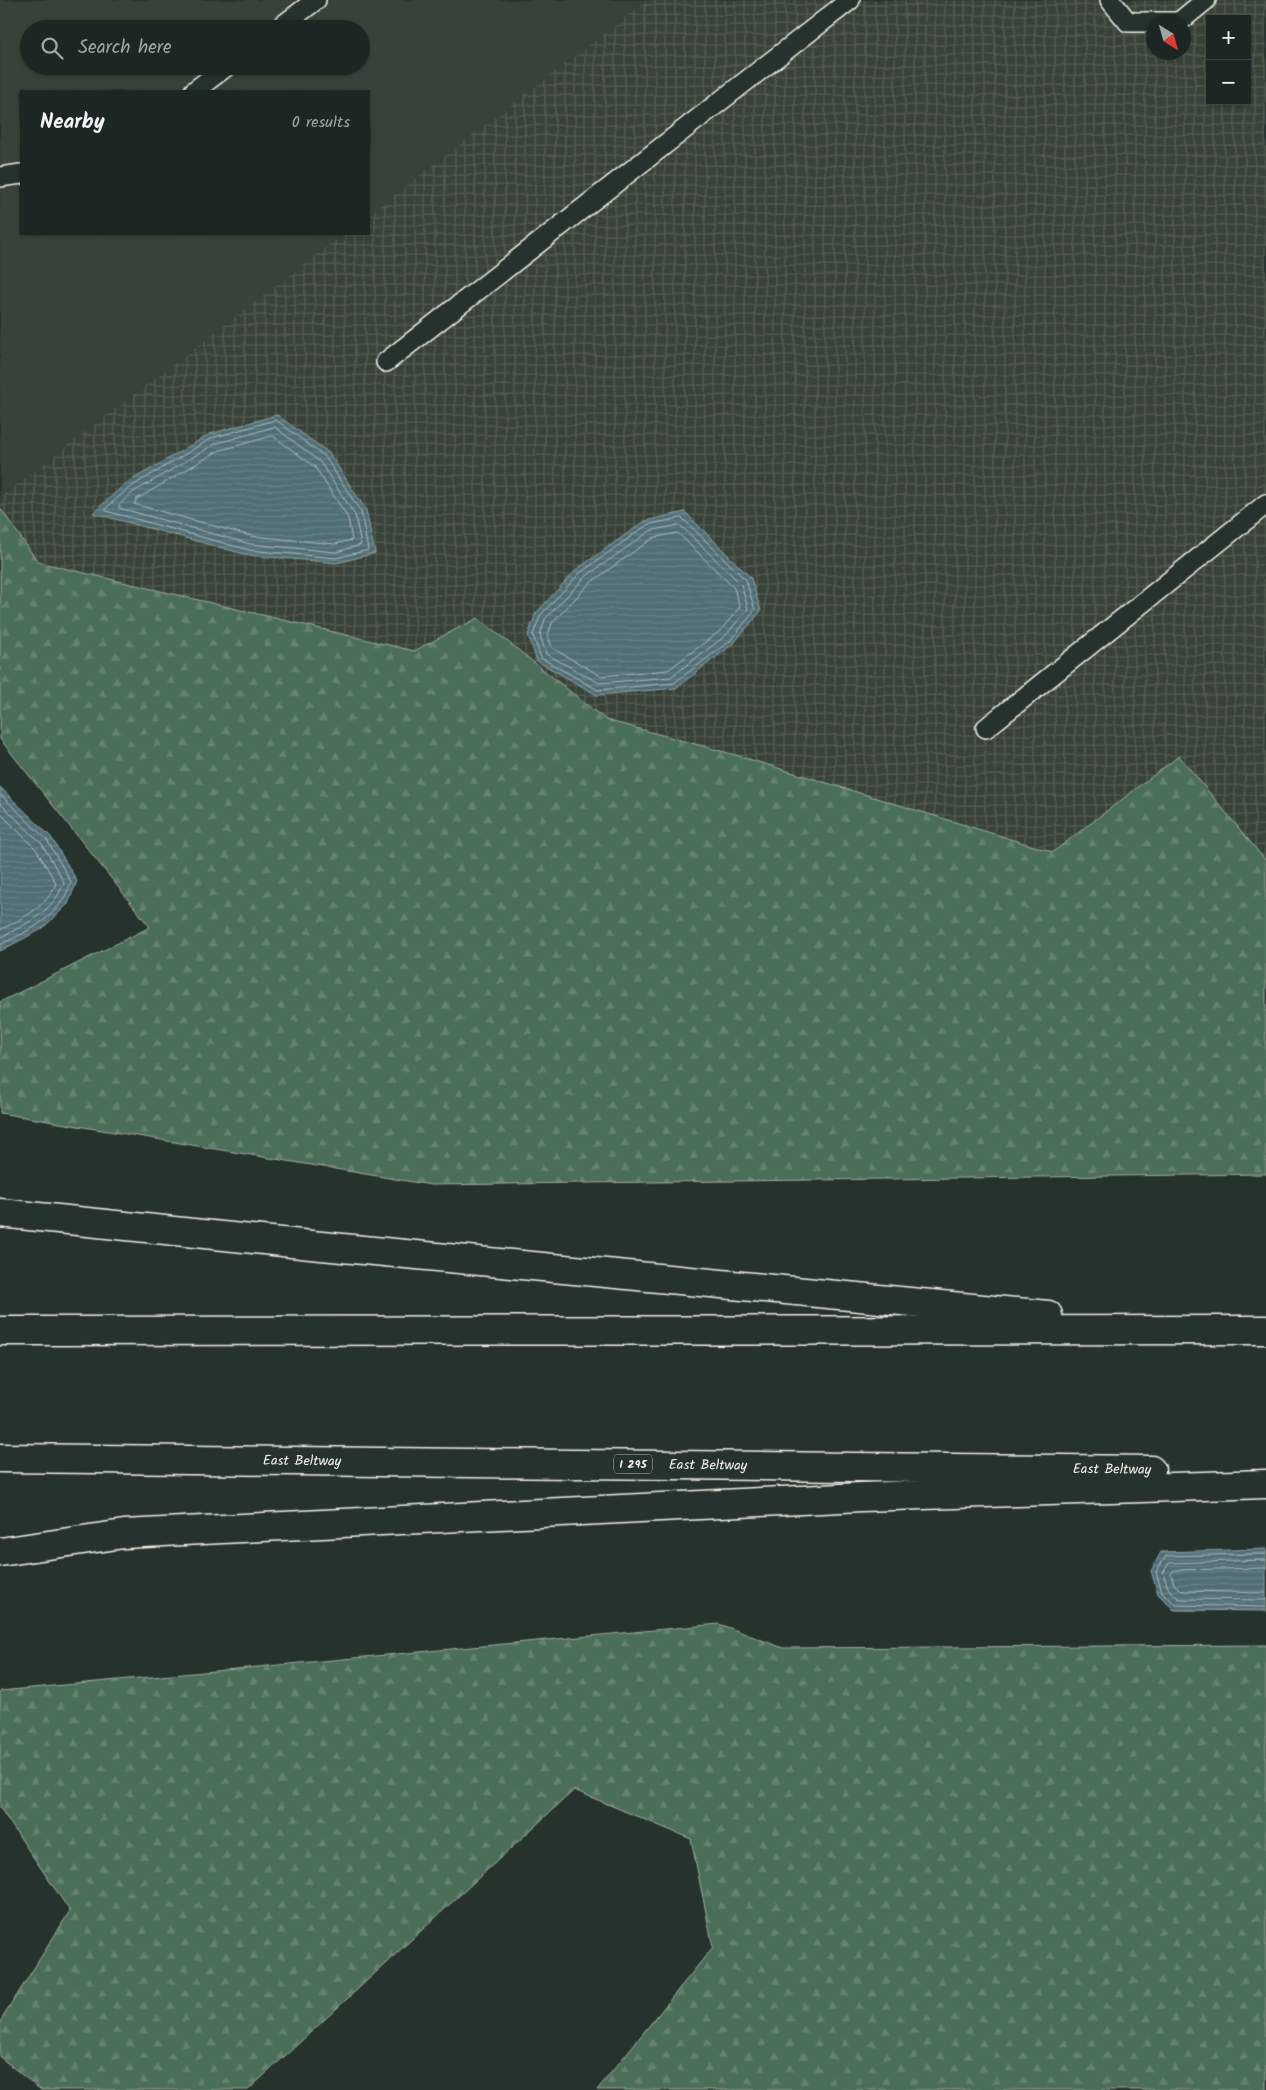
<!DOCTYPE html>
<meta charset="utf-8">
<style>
:root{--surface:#1c2622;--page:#29322f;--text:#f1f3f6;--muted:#a0a5a5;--line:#3a4340}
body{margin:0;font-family:Kalam,sans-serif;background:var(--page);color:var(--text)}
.controls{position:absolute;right:15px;top:15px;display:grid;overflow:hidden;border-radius:0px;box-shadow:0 1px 4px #0004}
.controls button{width:45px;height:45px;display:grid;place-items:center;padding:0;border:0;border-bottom:1px solid var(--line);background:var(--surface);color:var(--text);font:25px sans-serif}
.compass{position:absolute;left:1146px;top:15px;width:45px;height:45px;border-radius:50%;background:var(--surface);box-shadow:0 1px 4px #0004;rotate:143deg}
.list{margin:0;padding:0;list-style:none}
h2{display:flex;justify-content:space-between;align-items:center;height:65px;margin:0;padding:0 20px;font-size:21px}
h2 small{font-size:16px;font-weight:400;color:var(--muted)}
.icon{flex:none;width:28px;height:28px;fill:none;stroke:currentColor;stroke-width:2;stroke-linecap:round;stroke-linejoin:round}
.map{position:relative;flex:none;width:1266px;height:2090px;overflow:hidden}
.search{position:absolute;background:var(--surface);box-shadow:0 1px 4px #0004;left:20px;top:20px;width:350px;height:55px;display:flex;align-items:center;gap:12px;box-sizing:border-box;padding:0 18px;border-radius:28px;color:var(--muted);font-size:19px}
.panel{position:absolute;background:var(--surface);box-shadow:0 1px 4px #0004;left:20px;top:90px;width:350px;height:145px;border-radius:0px}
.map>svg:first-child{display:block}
</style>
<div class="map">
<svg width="1266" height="2090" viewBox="0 0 1266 2090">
<defs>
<pattern id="industrial-grid" width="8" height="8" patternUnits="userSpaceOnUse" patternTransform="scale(1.25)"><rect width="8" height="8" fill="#394238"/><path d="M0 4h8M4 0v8" fill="none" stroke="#565e55"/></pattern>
<pattern id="forest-firs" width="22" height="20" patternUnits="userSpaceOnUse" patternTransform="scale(1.25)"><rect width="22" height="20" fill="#4c6e59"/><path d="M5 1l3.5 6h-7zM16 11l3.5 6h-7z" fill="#668371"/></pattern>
<pattern id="water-rules" width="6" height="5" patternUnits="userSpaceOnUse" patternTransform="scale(1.25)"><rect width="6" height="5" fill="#4f6d75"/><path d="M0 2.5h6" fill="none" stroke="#698289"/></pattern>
</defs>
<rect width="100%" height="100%" fill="#26332d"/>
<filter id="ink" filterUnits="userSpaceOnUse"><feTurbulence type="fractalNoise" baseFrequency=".02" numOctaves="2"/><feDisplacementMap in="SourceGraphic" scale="10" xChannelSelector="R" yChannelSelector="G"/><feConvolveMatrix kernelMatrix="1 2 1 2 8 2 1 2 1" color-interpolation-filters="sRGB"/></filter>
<g filter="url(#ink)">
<path fill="#394238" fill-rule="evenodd" d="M0,0H648L369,214V91H21V234H343L0,497ZM29,29H361V66H29Z"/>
<path fill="url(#industrial-grid)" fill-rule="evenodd" d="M648,0H1266V861L1179,757L1053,852L732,754L606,720L478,618L414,651L38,562L0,508V497L343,234H369V214ZM1210,19H1247V101H1210ZM1154,22H1184V52H1154Z"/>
<path fill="url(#forest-firs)" stroke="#a0b0a0" d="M0,508L38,562L414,651L478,618L606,720L732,754L1053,852L1179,756L1266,861V1174L431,1185L0,1113V1002L150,927L0,739Z
M719,1624L783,1648L1266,1645V2090H597L713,1947L691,1839L574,1790L248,2090H41L0,2057V2022L70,1911L0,1808V1691Z"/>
<path fill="url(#water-rules)" stroke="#91a2a3" d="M277,415L329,453L366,510L375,553L337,563L248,555L93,513L125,484L210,434Z
M685,512L751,578L761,611L733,644L676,688L597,695L537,661L528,635L536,613L577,569L645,521Z
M0,787L51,837L77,881L68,904L42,929L0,951Z
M1266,1549V1611L1174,1610L1158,1594L1151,1571L1161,1552Z"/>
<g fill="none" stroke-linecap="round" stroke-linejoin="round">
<path stroke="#b2bcba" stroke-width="1" d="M276,420L325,457L361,512L368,550L336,558L249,550L106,511V508L129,488L212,438Z
M275,427L320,462L355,515L361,545L336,552L250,544L119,508V505L132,493L215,444Z
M273,436L315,467L348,518L352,540L335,544L251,536L134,504L137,499L218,451Z
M682,518L746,580L755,610L730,641L674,683L598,690L541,658L533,635L540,616L580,573L647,525Z
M680,525L741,584L748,609L725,636L671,677L599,683L546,654L540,635L545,619L585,577L650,531Z
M678,533L734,588L740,607L720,631L668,670L601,676L552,648L548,635L552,623L590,583L653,538Z
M0,794L47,840L71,882C59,918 32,929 0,945
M0,803L42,844L64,882C54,912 26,924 0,938
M0,813L36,849L56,883C48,907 21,919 0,930
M1266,1554L1166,1556L1156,1572L1162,1592L1176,1605L1266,1607
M1266,1560L1169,1563L1163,1573L1168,1588L1179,1599L1266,1600
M1266,1568L1174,1570L1171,1574L1174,1584L1182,1591L1266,1593"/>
<defs>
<path id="service" d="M1110,0L1128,22H1179L1206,0
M278,29L316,0
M194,91L227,66
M0,177L21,174
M386,362L850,0
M986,728L1266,504"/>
<g id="motorway">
<path d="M0,1213L311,1245L1048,1315"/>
<path d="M0,1331L1266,1330"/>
<path id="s1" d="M0,1458L1151,1470"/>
<path d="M0,1552L124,1534L861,1497L1266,1484"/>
</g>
</defs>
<use href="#service" stroke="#f4f1e8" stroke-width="22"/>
<use href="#motorway" stroke="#f4f1e8" stroke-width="31"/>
<use href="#service" stroke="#26332d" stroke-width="19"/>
<use href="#motorway" stroke="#26332d" stroke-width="28"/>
</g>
</g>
<g text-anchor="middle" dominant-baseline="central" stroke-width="4" stroke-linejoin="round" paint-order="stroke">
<rect fill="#26332d" stroke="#b6b8b0" stroke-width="1" x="614" y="1454.5" width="38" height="19" rx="4"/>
<g font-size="12" font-weight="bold" fill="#f4f1e8">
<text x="633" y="1464">I 295</text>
</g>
<g font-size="14" fill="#f4f1e8" stroke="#26332d">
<text stroke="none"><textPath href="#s1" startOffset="302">East Beltway</textPath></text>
<text stroke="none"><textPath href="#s1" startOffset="708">East Beltway</textPath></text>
<text stroke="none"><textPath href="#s1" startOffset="1112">East Beltway</textPath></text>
</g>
</g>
</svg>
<div class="controls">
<button>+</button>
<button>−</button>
</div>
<svg class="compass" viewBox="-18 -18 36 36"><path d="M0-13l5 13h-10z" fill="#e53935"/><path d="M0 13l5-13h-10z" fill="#a0a5a5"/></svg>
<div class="search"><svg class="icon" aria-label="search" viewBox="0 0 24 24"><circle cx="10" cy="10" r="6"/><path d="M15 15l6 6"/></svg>Search here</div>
<section class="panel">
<h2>Nearby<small>0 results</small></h2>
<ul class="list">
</ul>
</section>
</div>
